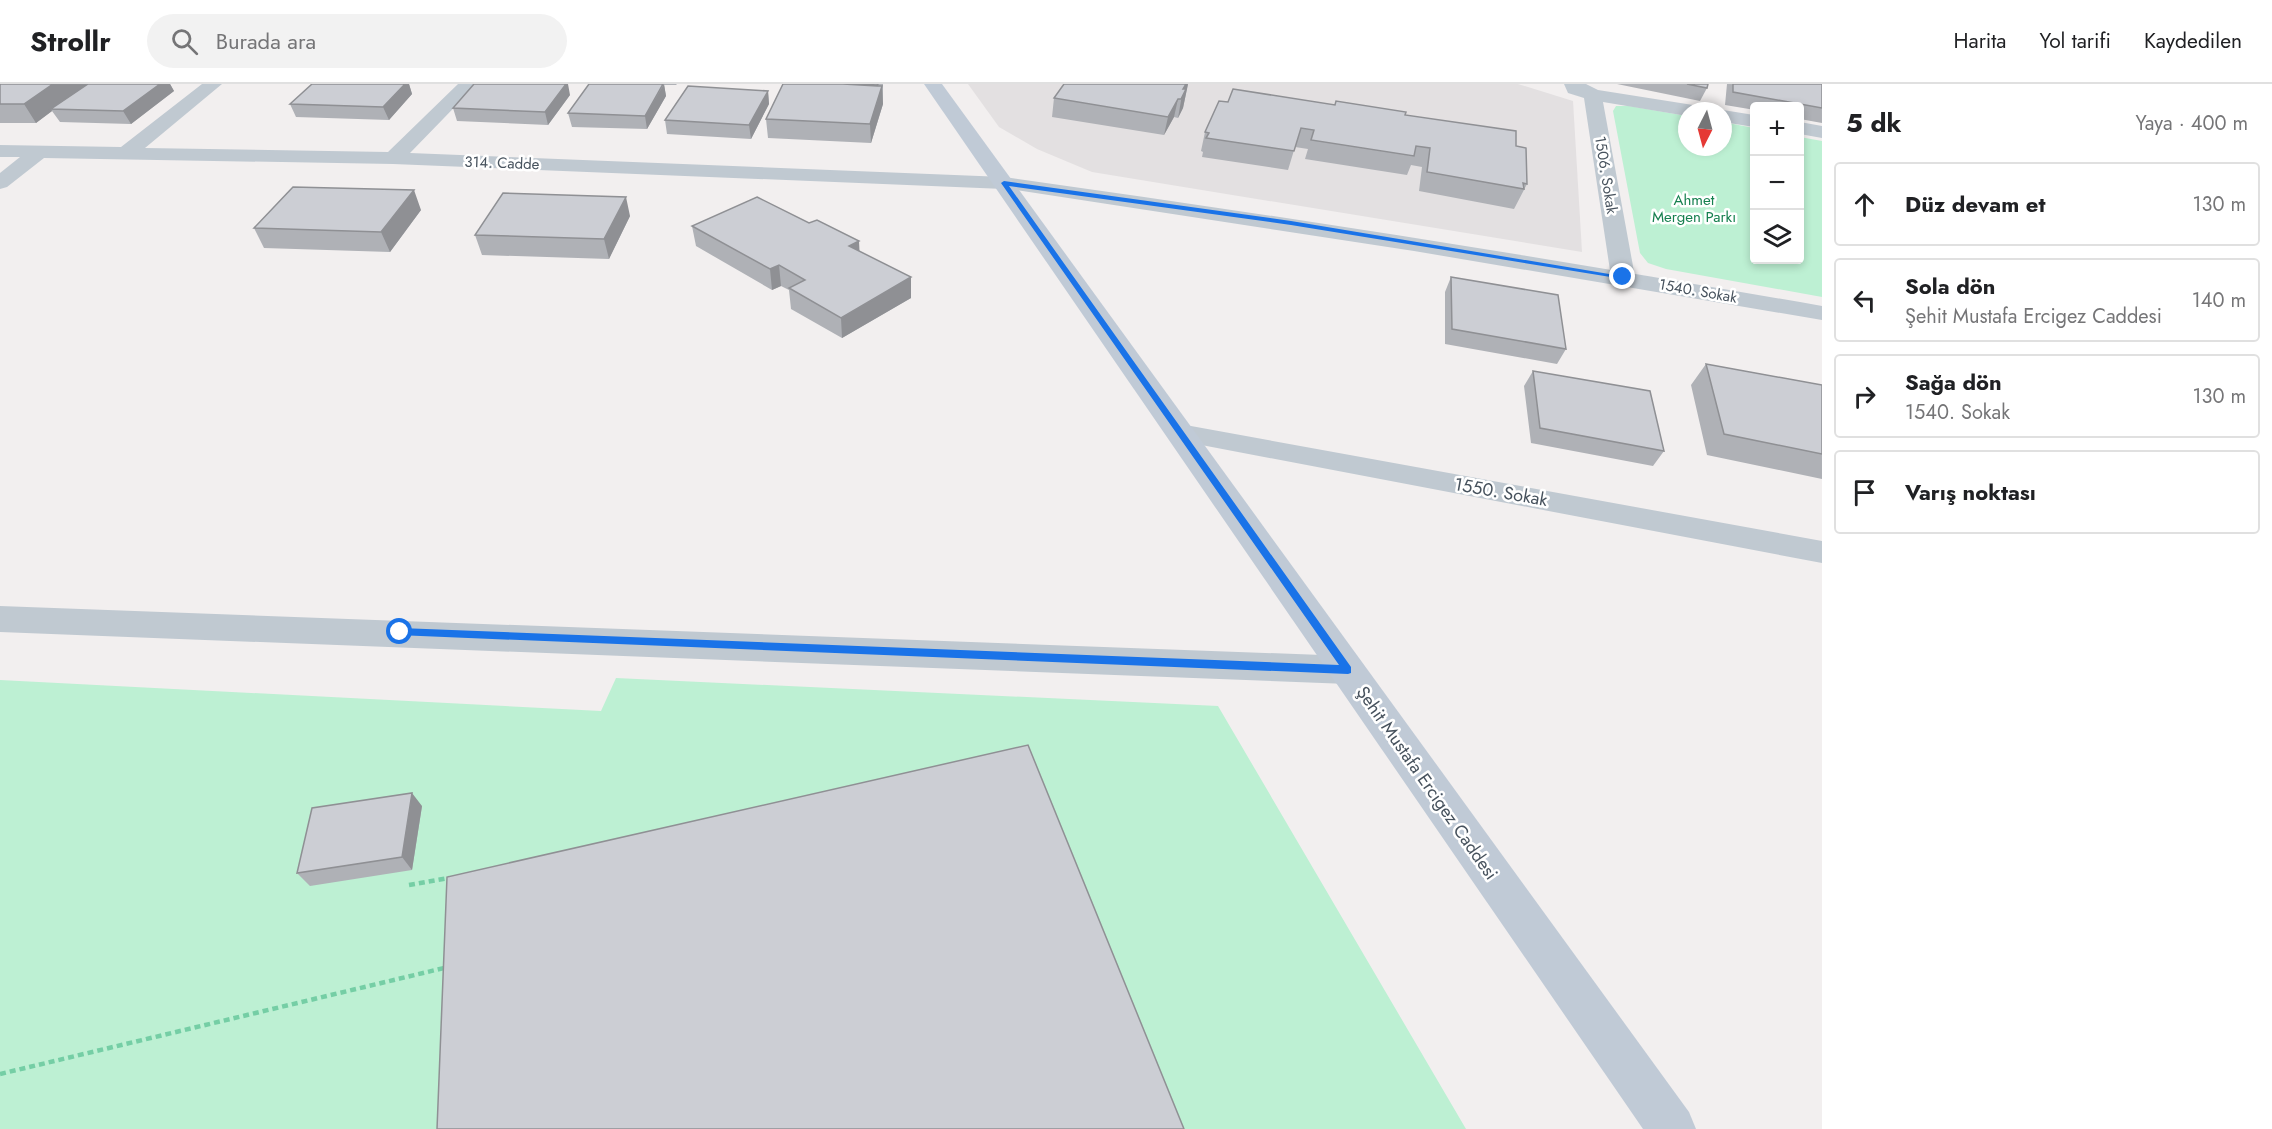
<!DOCTYPE html>
<html lang="tr">
<meta charset="utf-8">
<style>
:root{--surface:#fff;--page:#f2f2f2;--text:#202124;--muted:#757577;--line:#e0e0e0}
body{margin:0;font-family:Jost,sans-serif;background:var(--page);color:var(--text)}
.controls{position:absolute;right:18px;top:18px;display:grid;overflow:hidden;border-radius:6px;box-shadow:0 3px 9px #0003}
.controls button{width:54px;height:54px;display:grid;place-items:center;padding:0;border:0;border-bottom:2px solid var(--line);background:var(--surface);color:var(--text);font:30px sans-serif}
.compass{position:absolute;left:1678px;top:18px;width:54px;height:54px;border-radius:50%;background:var(--surface);box-shadow:0 3px 9px #0003;rotate:186deg}
.stop{position:absolute;width:18px;height:18px;margin:-14px;border:4px solid #1a73e8;border-radius:50%;background:#fff}
.stop.end{background:#1a73e8;border-color:#fff;box-shadow:0 2px 6px #0008}
.list{margin:0;padding:0;list-style:none}
h2{display:flex;justify-content:space-between;align-items:center;height:78px;margin:0;padding:0 24px;font-size:26px}
h2 small{font-size:20px;font-weight:400;color:var(--muted)}
.list li{display:grid;grid-template-columns:39px 1fr auto;gap:18px;align-items:center;box-sizing:border-box;height:84px;margin:0 12px 12px;padding:0 12px;border:2px solid var(--line);border-radius:6px}
.list b{display:block;font-size:22px;white-space:nowrap}
.list p{margin:0;font-size:20px;white-space:nowrap;color:var(--muted)}
.list em{font-size:20px;font-style:normal;color:var(--muted)}
.icon{flex:none;width:33px;height:33px;fill:none;stroke:currentColor;stroke-width:2;stroke-linecap:round;stroke-linejoin:round}
.map{position:relative;flex:none;width:1822px;height:1045px;overflow:hidden}
header{display:flex;align-items:center;gap:36px;box-sizing:border-box;height:84px;padding:0 30px;background:var(--surface);border-bottom:2px solid var(--line)}
header strong{font-size:28px}
nav{display:flex;gap:33px;margin-inline-start:auto;font-size:21px}
.search{width:420px;height:54px;background:var(--page);display:flex;align-items:center;gap:15px;box-sizing:border-box;padding:0 21px;border-radius:33px;color:var(--muted);font-size:22px}
main{display:flex}
aside{flex:1;background:var(--surface)}
.map>svg:first-child{display:block}
</style>
<header>
<strong>Strollr</strong>
<div class="search"><svg class="icon" aria-label="search" viewBox="0 0 24 24"><circle cx="10" cy="10" r="6"/><path d="M15 15l6 6"/></svg>Burada ara</div>
<nav><a>Harita</a><a>Yol tarifi</a><a>Kaydedilen</a></nav>
</header>
<main>
<div class="map">
<svg width="1822" height="1045" viewBox="0 0 1822 1045">
<rect width="100%" height="100%" fill="#f2efef"/>
<path fill="#e3e0e1" d="M968,0H1518L1573,17L1582,168L1092,88L1037,65L999,43Z"/>
<path fill="#bdf0d3" d="M1616,22H1629L1687,32V63H1723V38L1754,44V176H1800V53L1822,57V213L1666,185L1648,179L1640,169L1613,27Z
M616,594L1218,622L1466,1045H0V596L601,627Z"/>
<g fill="none" stroke-linecap="round" stroke-linejoin="round">
<path stroke="#75cea5" stroke-width="4.5" stroke-dasharray="6 4" stroke-linecap="butt" d="M409,801L449,794
M0,990L444,884V882"/>
<path fill="#c0c9d1" fill-rule="evenodd" d="M202,0H222L145,64L388,68L458,0H477L410,69L1004,93L1011,95L1014,99L1011,103L1004,105L393,80L44,74L7,103L0,105V89L20,73H0V61L121,63Z
M1564,0H1586L1598,6L1693,21L1700,23L1702,27H1687V32L1603,18L1635,193L1631,198L1623,200L1615,198L1611,193L1584,14L1568,9Z
M1723,26L1754,31V43L1723,38V27H1720Z
M1800,38L1822,42V54L1800,50Z
M1180,340L1822,457V479L1170,355L1166,349L1170,343Z
M0,522L1348,572L1360,576L1365,586L1360,596L1348,600L0,548Z"/>
<path fill="#c0c9d1" fill-rule="evenodd" d="M1004,93C1277,131 1550,174 1822,222V236L1414,167L997,103L994,99L997,95Z"/>
<path fill="#c0cad6" fill-rule="evenodd" d="M924,0H942L1689,1028L1696,1045H1643Z"/>
</g>
<path fill="#afb1b6" d="M0,0H170L174,7L131,40L60,38L52,27L36,39H0Z
M312,0H409L412,10L389,36L296,33L290,20Z
M589,0H677L676,1H664L666,12L647,45L572,43L568,29Z
M783,0H883V20L871,59L768,54L766,35Z
M1188,0L1183,24L1178,34L1174,33L1164,51L1052,33L1054,14Z
M1617,0H1708L1707,4L1700,17Z
M1727,0H1822V39L1800,35V22H1755V26L1725,21Z
M768,7L769,20L751,55L667,50L665,36Z
M570,11L548,41L457,37L453,24Z
M1405,31L1516,62L1527,100L1514,125L1419,107L1422,83L1411,81L1407,91L1305,75L1308,65L1295,63L1288,86L1202,73L1203,68L1201,67L1205,48Z
M421,126L390,168L264,164L254,144Z
M630,132L609,175L482,171L475,151Z
M809,139L859,157V167L911,193V214L842,254L791,225L789,206L781,202L772,206L696,162L692,142Z
M1451,193L1566,265L1557,280L1445,260V208Z
M1706,280L1822,301V395L1707,371L1691,301Z
M1533,287L1664,367L1653,382L1531,359L1524,302Z
M422,722L412,786L310,802L297,789Z"/>
<path fill="#8f9094" d="M53,0H89L51,25L52,27L36,39L24,20Z
M160,0H170L174,7L131,40L123,27Z
M405,0H409L412,10L389,36L383,23Z
M566,0H568L570,11L548,41L545,28Z
M664,0L666,12L647,45L645,32Z
M1186,0H1188L1183,24L1178,34L1183,5Z
M882,2L883,20L871,59L870,40Z
M768,7L769,20L751,55L749,41Z
M1178,15L1174,33L1164,51L1168,33Z
M414,106L421,126L390,168L381,148Z
M626,113L630,132L609,175L604,155Z
M859,157L860,177L849,162Z
M779,181L781,202L772,206L770,185Z
M911,193V214L842,254L841,234Z
M412,709L422,722L412,786L402,773Z"/>
<path fill="#ccced4" stroke="#8f9094" stroke-width="1.5" d="M0,0H53L24,20H0Z
M88,0H160L123,27L51,25Z
M312,0H405L383,23L290,20Z
M474,0H566L545,28L453,24Z
M589,0H663L645,32L568,29Z
M783,0H843L882,2L870,40L766,35Z
M843,0H878L877,2Z
M1064,0H1186L1183,5H1186L1181,15H1178L1168,33L1054,14Z
M1687,0H1708L1707,4Z
M1733,0H1822V24L1733,8Z
M688,2L768,7L749,41L665,36Z
M1233,5L1335,21L1336,17L1406,28L1405,31L1516,47V62L1526,64L1527,100L1523,99L1524,105L1427,88L1430,64L1416,62L1414,72L1311,56L1314,46L1301,44L1294,67L1206,54L1209,49L1205,48L1219,17L1228,18Z
M293,103L414,106L381,148L254,144Z
M503,109L626,113L604,155L475,151Z
M757,113L809,139L817,136L859,157L849,162L911,193L841,234L789,204L805,196L779,181L770,185L692,142Z
M1451,193L1558,211L1566,265L1452,245Z
M1706,280L1822,301V370L1724,350Z
M1533,287L1650,307L1664,367L1540,344Z
M1028,661L1184,1045H437L447,793Z
M412,709L402,773L297,789L312,724Z"/>
<path fill="#1a73e8" d="M1004,97L1291,137L1627,193L1623,195L1291,141L1009,102L1351,583V589L1348,590L397,551L395,548L400,544L1339,581L1001,99Z"/>
<g text-anchor="middle" dominant-baseline="central" stroke-width="5" stroke-linejoin="round" paint-order="stroke">
<g font-size="15" fill="#47525d" stroke="#fff">
<text transform="translate(502 79) rotate(2)">314. Cadde</text>
<text transform="translate(1606 91) rotate(81)">1506. Sokak</text>
<text transform="translate(1698 207) rotate(10)">1540. Sokak</text>
</g>
<g font-size="15" fill="#16804f" stroke="#fff">
<text x="1694" y="116">Ahmet<tspan x="1694" dy="17">Mergen Parkı</tspan></text>
</g>
<g font-size="18" fill="#47525d" stroke="#fff">
<text transform="translate(1501 408) rotate(10)">1550. Sokak</text>
<text transform="translate(1427 699) rotate(55)">Şehit Mustafa Ercigez Caddesi</text>
</g>
</g>
</svg>
<div class="controls">
<button>+</button>
<button>−</button>
<button><svg class="icon" aria-label="layers" viewBox="0 0 24 24"><path d="M12 4l9 5-9 5-9-5zM3 14l9 5 9-5"/></svg></button>
</div>
<svg class="compass" viewBox="-18 -18 36 36"><path d="M0-13l5 13h-10z" fill="#e53935"/><path d="M0 13l5-13h-10z" fill="#757577"/></svg>
<div class="stop" style="left:400px;top:548px"></div>
<div class="stop end" style="left:1623px;top:193px"></div>
</div>
<aside>
<h2>5 dk<small>Yaya · 400 m</small></h2>
<ul class="list">
<li><svg class="icon" aria-label="ahead" viewBox="0 0 24 24"><path d="M12 20V5M6 11l6-6 6 6"/></svg><div><b>Düz devam et</b></div><em>130 m</em></li>
<li><svg class="icon" aria-label="left" viewBox="0 0 24 24"><path d="M17 20v-9H6M10 6l-5 5 5 5"/></svg><div><b>Sola dön</b><p>Şehit Mustafa Ercigez Caddesi</p></div><em>140 m</em></li>
<li><svg class="icon" aria-label="right" viewBox="0 0 24 24"><path d="M7 20v-9h11M14 6l5 5-5 5"/></svg><div><b>Sağa dön</b><p>1540. Sokak</p></div><em>130 m</em></li>
<li><svg class="icon" aria-label="arrive" viewBox="0 0 24 24"><path d="M6 21V4h12l-3 4 3 4H6"/></svg><div><b>Varış noktası</b></div></li>
</ul>
</aside>
</main>
